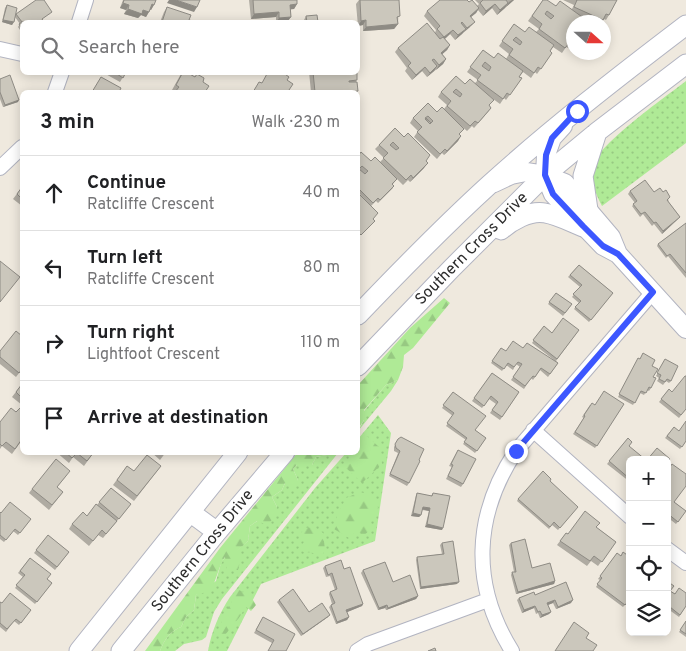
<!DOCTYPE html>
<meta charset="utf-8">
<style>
:root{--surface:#fff;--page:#f2f2f2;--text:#202124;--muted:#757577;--line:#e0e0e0}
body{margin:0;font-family:Overpass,sans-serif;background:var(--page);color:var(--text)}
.controls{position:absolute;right:15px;bottom:15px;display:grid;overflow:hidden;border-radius:8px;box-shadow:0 2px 12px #0003}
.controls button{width:45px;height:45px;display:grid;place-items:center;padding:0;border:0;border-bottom:1px solid var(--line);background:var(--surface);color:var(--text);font:25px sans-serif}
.compass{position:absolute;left:566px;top:15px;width:45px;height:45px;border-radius:50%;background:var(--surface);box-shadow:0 2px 12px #0003;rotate:111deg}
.stop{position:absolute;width:15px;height:15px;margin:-11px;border:4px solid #3c57ff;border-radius:50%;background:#fff}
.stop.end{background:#3c57ff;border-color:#fff;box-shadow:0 1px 5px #0008}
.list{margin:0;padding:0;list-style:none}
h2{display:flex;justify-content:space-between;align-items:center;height:65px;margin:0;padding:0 20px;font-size:21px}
h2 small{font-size:16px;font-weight:400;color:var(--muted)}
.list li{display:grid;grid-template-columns:32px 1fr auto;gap:15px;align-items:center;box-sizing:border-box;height:75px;padding:0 20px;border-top:1px solid var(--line)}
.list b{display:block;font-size:19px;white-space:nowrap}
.list p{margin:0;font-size:16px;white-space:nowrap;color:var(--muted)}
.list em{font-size:16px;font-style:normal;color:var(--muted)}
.icon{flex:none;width:28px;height:28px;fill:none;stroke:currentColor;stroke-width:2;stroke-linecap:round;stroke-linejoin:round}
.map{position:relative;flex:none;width:686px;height:651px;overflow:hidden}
.search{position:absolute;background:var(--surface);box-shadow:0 2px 12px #0003;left:20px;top:20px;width:340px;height:55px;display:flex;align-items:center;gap:12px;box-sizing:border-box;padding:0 18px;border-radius:8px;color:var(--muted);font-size:19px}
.panel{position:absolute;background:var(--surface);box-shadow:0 2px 12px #0003;left:20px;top:90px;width:340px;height:365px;border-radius:8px}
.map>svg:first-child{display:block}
</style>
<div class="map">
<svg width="686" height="651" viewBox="0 0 686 651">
<defs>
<pattern id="grass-dots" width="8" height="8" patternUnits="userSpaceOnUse" patternTransform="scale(1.25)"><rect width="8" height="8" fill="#afea96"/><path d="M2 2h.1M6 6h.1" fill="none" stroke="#97c982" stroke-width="1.8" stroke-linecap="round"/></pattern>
<pattern id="forest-firs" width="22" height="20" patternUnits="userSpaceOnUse" patternTransform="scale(1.25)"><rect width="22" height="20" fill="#afea96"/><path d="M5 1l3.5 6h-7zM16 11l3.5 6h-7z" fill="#97c982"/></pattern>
</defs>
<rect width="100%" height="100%" fill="#efe9de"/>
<path fill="url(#grass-dots)" d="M686,81V143L602,206C596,195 591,182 592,169C593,147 667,96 686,81Z
M398,380L391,391L358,431L364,420V411L386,385Z
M378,415L391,433L375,541L261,584L227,651H208C212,630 219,614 230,597L315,488L346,453L358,452V439Z
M327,453H338L222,599L214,612L206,637L202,640L184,644L175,651H160C164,640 170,631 181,627L186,617L194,610L196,595L216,581L221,563L226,556L235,552L248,541L250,526L277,507L272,497L282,490L285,483L298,480L293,469L297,465H312L316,457L327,455Z"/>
<path fill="url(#forest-firs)" d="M444,298L450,303L413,348L404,355L403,367L398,380L386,385L364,410V420L358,429V385L410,328Z
M367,436L379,447L382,464L362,483L344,466L352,458L353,453L358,452L360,449L359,442Z
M298,452L327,453V455L316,457L312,465H297L293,469L298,480L293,485L285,483L282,490L272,497L277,507V515L267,525L257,521L250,526L248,541L236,552L241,558L238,570H227L225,557C218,567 217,580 210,591L196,595L194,610L186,617L181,627C170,631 164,640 160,651H145L220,548Z
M360,492L371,495L378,507L377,513L370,518L369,531L363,536L359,532L355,531L353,535L349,538L334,529L337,516L346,498Z
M314,527L323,533L325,550L323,554L304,552L298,549L305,541L300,534L305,528Z
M239,590L250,595L256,605L251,611L244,605C244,608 244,611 242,613C241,616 225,635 224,636L219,630L224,614Z"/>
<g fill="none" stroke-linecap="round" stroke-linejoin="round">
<defs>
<path id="minor" d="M79,22L86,0
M0,49L22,54
M55,92L62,72
M0,168L22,147
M533,430L630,517
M667,549L686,563
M357,651L368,644L488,600
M512,651C471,585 473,516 516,451L653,292"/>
<path id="tertiary" d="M563,126L552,138L546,155L545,175L553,194L603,246L618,254L686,329
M494,183L511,175L526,172L545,175L565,183L611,237L618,254"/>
<path id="secondary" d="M588,210L583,176L597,132
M501,230C511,221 530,210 545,213C557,215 571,222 583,227
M358,315C400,271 444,226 489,185C552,128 619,76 686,25
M358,366L451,269L545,175L597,132L686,64
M190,512L217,532
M79,651L238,452
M121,651L217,532L285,452"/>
</defs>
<use href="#minor" stroke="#b2b4c1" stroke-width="16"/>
<use href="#tertiary" stroke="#b2b4c1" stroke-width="20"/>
<use href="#secondary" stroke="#b2b4c1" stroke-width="21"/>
<use href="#minor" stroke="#fff" stroke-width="14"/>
<use href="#tertiary" stroke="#fff" stroke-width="18"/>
<use href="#secondary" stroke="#fff" stroke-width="19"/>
</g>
<path fill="#afaba2" d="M123,0H156L151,10L150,9L146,17L141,15L138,18L124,14L126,10L120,8Z
M249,0H297V4L294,9H290L291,17L287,22H276V17L251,19Z
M359,0H399L398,24L394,29L363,31V25L358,26L356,4Z
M475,0H514L497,15L492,8L483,16L478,10L476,13L471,17L470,27L455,40L450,34L445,39L450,45L447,50L442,54L446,59L443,64L427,77L422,71L412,80L405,71L407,68L395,52L398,48L435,33L436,30L424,16L427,11L469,2L477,6L479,4Z
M543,0L556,6L572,9L574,5L563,0H617L609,15L606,20L604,19L602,22H594L581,16L574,22V41L568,48L566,47L562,53L553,47L550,51L552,53L537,74L535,72L531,78L523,72L519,77L522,78L506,100L504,98L500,104L489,96V106L491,108L488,112L474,128L472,126L467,131L459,124L460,135L458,141L444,155L442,153L437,159L414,137L418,131L410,123L413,118L444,109L447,105L438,97L441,92L465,84L475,83L478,80L467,72L483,50L494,58L506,59L509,54L499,46L514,24L525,32H536L539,29L528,21Z
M7,5L16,14H50L22,22V33L18,27L20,24L15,17L12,25L2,22L5,8Z
M167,7L189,20L193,22H160L164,12Z
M306,16L318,22H303Z
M102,72H126L120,82Z
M182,72L203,82L205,92H175L172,90Z
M309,72H357L356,82L358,91L357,92H311Z
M0,79L18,102L3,107L0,99Z
M395,128L426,161L424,168L410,182L408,180L403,185L397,179L393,184V188L378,203L376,201L371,206L358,192V156L371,161L380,162L384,158L375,149L379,145Z
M22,187V206L13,199Z
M630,191L654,192L669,200L668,201L680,217L678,219L662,234L654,224L652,226L643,214L640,217L632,206L635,203L628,194Z
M686,223V278L668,256L666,258L657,246L658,244Z
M579,265L613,293L589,322L574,309L579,303L572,297L580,287L568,277Z
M556,293L572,304L563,316L548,304Z
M544,326L552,333L579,330L556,361L558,363L548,377L540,370L533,380L531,378L524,389L511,380L520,367L516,364L513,370L506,365L502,371L491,363L501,348L506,351L523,348L554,360L532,343Z
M0,351L22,369L16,377L0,364Z
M643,353L652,366L653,377L651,388L649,391L647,390L644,395L640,393L633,405L618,397L637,361L638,358L640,359Z
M664,361L671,381L669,383L666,381L663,385L657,381L659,378L656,376Z
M492,373L519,392L500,420L490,413L496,404L489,399L482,408L472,401Z
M22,384V405L12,397Z
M669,389L686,409L679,418L659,402Z
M453,392L475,430L486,438L475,453L463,444L466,440L446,426L453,416L442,408Z
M624,404L595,448L573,434L584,418L582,417L590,405Z
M0,422L22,440L12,454L2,446L0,449Z
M674,427L686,441L680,449L665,438Z
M628,438L630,460V482L607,464Z
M398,439L409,483L407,486L389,476L398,453L394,451V447Z
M458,450L463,484L461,487L446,479L452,467L449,466Z
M56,452H94L84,466L73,457L69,463Z
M151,452H166L160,460Z
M127,466L134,471L161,466L134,501L113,485Z
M667,471L674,502L686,511L676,524L667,517Z
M67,475L57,487L63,492L49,510L29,493L32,489Z
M550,481L576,509L558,530L552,525L549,529L517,501L518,499Z
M111,488L131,504L103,538L98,535L89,546L69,529L72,524L87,516L97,505Z
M417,493L431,496L433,493L442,530L425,527L429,511L422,510L421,515L419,517L411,516L416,495Z
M0,512L1,513L31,519L18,535L13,531L4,542L0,539Z
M596,527L616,542L598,566L591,561L587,566L557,545L566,533L568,534Z
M48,535L69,552L55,570L34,553Z
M442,543L457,584L420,589L416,560L417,557L442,554L440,545Z
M511,543L532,568L555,581L554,584L516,594L511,575L512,572H514L509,545Z
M617,553L630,599L623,607L596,587L600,580L598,579Z
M30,558L47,579L52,583L35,604L15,588L23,577L18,573Z
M325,566L344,569L363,604L362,606L347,612L349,617L347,620L336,624L329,607L332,604L329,594L330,592L335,590L330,576L326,577L323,568Z
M363,570L393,582L418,596L416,599L386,610L385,608L378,610L361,573Z
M670,591L675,594L686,606L679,617L668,609Z
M535,595L571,603L556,609L553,603L548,605L551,612L549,614L540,618L538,613L536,614L534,608L522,613L517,600L519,598Z
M279,600L309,612L328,617L301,636L277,602Z
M0,602L2,603L31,610L19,625L14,621L6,632L0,627Z
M262,619L295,634L272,643L254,633Z
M686,621V637L679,632Z"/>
<path fill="#8e8b84" d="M169,0H176L197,7L194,12L167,3Z
M512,0H514L506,7L509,2Z
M123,3L129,5L126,10L120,8Z
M508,3L505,8L497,15L500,10Z
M152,4L154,5L151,10L148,9Z
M297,4L294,9L286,10L290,5Z
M495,4L492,8L483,16L486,11Z
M479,8L476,13L466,21L470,16Z
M128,9L143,10L149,12L146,17L141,15L138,18L124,14Z
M279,12L276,17L251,19L254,14Z
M291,17L287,22H276L279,18Z
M3,20L14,22L12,25L2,22Z
M366,20L363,25L358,26L361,21Z
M475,22L471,26L464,32L467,28Z
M398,24L394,29L363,31L366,27Z
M466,29L462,34L455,40L458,35Z
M453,30L450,34L441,42L444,37Z
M450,45L447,50L438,58L441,53Z
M446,59L443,64L436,70L439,65Z
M437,66L434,71L427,77L430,73Z
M425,67L422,71L412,80L416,75Z
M19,100L18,102L3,107L5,105Z
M461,136L458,141L444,155L447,151Z
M428,163L424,168L410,182L413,178Z
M680,217L678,219L662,234L663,231Z
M423,507L430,508L429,511L421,509Z
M413,513L421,515L419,517L411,516Z
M427,524L443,528L442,530L425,527Z
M555,581L554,584L516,594L518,592Z
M459,582L457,584L420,589L421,587Z
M418,596L416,599L386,610L388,608Z
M555,600L553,603L545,606L547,603Z
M573,600L571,603L556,609L558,607Z
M363,604L362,606L345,613L346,610Z
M387,605L385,608L378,610L379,608Z
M535,606L534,608L522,613L524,610Z
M551,612L549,614L540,618L542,615Z
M330,615L328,617L301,636L303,634Z
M349,617L347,620L336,624L337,622Z"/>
<path fill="#cbc7bc" stroke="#8e8b84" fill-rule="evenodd" d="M36,0H44L52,12L42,19L44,22H22V29L19,24L22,22L16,14Z
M124,0H156L154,5L152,4L149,12L143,10L142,14L128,9L129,5L123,3Z
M176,0H200L197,7Z
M253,0H297V4L290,5L291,17L279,18V12L254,14Z
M360,0H399L400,16L397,17L398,24L366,27V20L361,21Z
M440,0H467L469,2L472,0L479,8L470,16L475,22L467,28L462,22L461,23L466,29L458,35L453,30L444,37L437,29L440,26L427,11Z
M483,0H506L508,3L500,10L495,4L486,11L480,3Z
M543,0H547L556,6L560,1L585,19L583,22H574V41L572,43L570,42L565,48L539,29L542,24L532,16ZM547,11L554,16L551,19L545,14Z
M576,0H617L609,15L606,14L603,20L574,7L577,0Z
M7,5L17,8L14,22L3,20Z
M167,7L191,15L189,20L193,21V22H162Z
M317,15L318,22H295H307L306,16Z
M427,23L440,39L443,37L450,45L441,53L446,59L439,65L434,59L432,60L437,66L430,73L425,67L416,75L408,66L411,63L398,48Z
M514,24L525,32L529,27L554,45L550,51L552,53L541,69L538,67L534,73L509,55L513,49L502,41ZM516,37L522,42L520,45L513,40Z
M483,50L494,58L498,53L523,71L519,77L522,78L510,95L507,93L503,99L477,80L481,75L470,67ZM485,62L491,67L489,71L482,66Z
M114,72H126L123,78Z
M183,72H186L195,77L197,74L204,78L203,82L209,86L205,92H175L179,87L176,85Z
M268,72H282L289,77L287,80L293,84L289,90L291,92H253L259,82L262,83Z
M313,72H357V80L349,81V82H357L358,91L350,92H315Z
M10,75L19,100L5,105L0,92V79Z
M456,76L465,84L470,79L494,100L489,105L491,108L478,123L475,121L470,126L447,106L451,101L441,92ZM456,89L462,94L460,97L453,92Z
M101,77L121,88L119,92H92Z
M428,103L437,112L442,107L464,129L459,134L461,136L447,151L445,149L440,154L417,132L422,127L413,118ZM428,116L433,121L430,124L425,118Z
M426,118L431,123L430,124L425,119Z
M395,128L404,137L408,133L430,155L426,161L428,163L413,178L411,175L406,180L383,158L388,153L379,145ZM393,142L399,148L396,150L390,145Z
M361,152L371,161L375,157L397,179L392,184L394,186L380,200L378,198L373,203L358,188V156ZM362,166L368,171L365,174L359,169Z
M645,180L654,192L660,188L663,192L666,190L670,197L667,200L680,217L663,231L656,222L654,223L645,212L641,214L633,204L637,201L630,191Z
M22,187V199L17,194Z
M358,193L378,213L373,219L375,221L361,235L359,233L358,235Z
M686,223V273L670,254L667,256L658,244Z
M0,261L20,277L0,302Z
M579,265L613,293L591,320L575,307L581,301L573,294L582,285L570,275Z
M556,293L572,304L565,313L549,302Z
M563,318L579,330L557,359L533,340L544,326L552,333Z
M16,331L22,336V369L19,373L0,357V351Z
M513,341L523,348L527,343L558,363L550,374L541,368L535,377L533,376L525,386L513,377L522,364L518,362L514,367L508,363L504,369L492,361L501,348L506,351Z
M643,353L655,360L652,366L658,369L653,377L656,378L651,388L649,387L646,393L641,391L635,403L619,394L638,358L640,359Z
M665,359L678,366L671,381L667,379L665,382L659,379L661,375L657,373Z
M492,373L519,392L502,417L492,410L498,402L491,396L484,406L474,398Z
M685,376H686V409L681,415L661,399L669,389L672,392Z
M22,384V398L16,392Z
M604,391L624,404L597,446L575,432L585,416L584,415L592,403L595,405Z
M453,392L486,416L475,430L486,438L477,451L464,442L467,438L447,423L454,413L443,405Z
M11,408L16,412L20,408L22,410V439L15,449L6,442L2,446L0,444V422Z
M686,421V441L682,447L667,436L674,427L679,431Z
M401,437L424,449L419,460L420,461L409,483L390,474L400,451L396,448L395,444L398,439Z
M628,438L632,442L629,446L646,460H630V479L609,461Z
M657,448L670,459L667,462V460H647Z
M458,450L476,459L463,484L448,476L453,465L451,464Z
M65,452H94L87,461L77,453L72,458Z
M147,455L161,466L137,496L117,480L127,466L134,471Z
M56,459L70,471L57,487L63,492L52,505L32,489Z
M672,464L686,474V486L674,502L686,511L678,522L667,513V471Z
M543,471L551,479L550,481L578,507L560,528L554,522L550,527L518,499Z
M111,488L131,504L119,519L99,502Z
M417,493L432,496L433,493L450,496L443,528L427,524L430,508L423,507L421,515L413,513Z
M10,502L31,519L20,533L15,529L6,540L0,535V512L1,513Z
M96,504L117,521L106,534L102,530L93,541L72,524L83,512L87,516Z
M585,511L600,523L596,527L616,542L602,562L594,556L590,561L560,541L566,533L568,534Z
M48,535L69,552L57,567L36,550Z
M525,539L532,568L550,563L555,581L518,592L512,572H516L511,543Z
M453,541L459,582L421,587L417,557L444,554L442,543Z
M623,552L630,557V599L625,605L597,584L602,578L600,576L617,553L621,556Z
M30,558L51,574L47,579L52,583L37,602L16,585L25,575L20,571Z
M341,560L344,569L350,567L363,604L346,610L349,617L337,622L331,605L335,603L330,592L337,589L332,573L328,575L325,566Z
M385,562L393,582L410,575L418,596L388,608L387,605L379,608L363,570Z
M667,581L674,586L670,591L675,594L679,588L686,593V606L680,615L670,607L667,610Z
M566,582L573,600L558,607L555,600L547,603L551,612L542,615L540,611L538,612L535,606L524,610L519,598L534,592L535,595Z
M293,589L309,612L322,603L330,615L303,634L279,600Z
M10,593L31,610L21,623L16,619L7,629L0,623V602L2,603Z
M263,617L295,634L286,651H268L274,640L256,630Z
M686,621V634L680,630Z
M574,622L589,633L586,638L597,645L593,651H555Z
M435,648L436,651H428Z"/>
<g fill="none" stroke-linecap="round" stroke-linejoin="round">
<path stroke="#3c57ff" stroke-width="6" d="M516,451L653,292L618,254L603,246L583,226L553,194L545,175L546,155L552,138L577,111"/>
</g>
<g text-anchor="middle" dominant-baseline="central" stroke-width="5" stroke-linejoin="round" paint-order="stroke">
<g font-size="16" fill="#2d2d2d" stroke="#fff">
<text transform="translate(472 249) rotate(-45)">Southern Cross Drive</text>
<text transform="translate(203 551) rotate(-51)">Southern Cross Drive</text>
</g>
</g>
</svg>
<div class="controls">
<button>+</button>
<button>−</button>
<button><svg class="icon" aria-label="locate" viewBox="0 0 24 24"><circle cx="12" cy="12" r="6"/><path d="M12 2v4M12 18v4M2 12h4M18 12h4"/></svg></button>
<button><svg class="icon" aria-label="layers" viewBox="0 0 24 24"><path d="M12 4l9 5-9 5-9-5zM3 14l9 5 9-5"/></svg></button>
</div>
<svg class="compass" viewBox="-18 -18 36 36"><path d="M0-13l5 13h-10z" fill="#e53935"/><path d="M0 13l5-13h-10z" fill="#757577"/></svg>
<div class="stop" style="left:577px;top:111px"></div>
<div class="stop end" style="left:516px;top:451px"></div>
<div class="search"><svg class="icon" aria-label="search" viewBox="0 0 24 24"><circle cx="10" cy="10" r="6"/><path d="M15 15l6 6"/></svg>Search here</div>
<section class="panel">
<h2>3 min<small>Walk · 230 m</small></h2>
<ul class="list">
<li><svg class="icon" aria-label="ahead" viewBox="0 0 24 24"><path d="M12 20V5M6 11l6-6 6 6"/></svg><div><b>Continue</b><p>Ratcliffe Crescent</p></div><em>40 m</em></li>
<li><svg class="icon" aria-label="left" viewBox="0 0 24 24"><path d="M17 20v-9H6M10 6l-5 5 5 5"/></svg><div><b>Turn left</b><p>Ratcliffe Crescent</p></div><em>80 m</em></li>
<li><svg class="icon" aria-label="right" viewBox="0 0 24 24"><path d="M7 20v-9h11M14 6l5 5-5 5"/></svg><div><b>Turn right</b><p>Lightfoot Crescent</p></div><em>110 m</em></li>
<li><svg class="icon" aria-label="arrive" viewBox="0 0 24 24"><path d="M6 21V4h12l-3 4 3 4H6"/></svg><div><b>Arrive at destination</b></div></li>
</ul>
</section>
</div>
